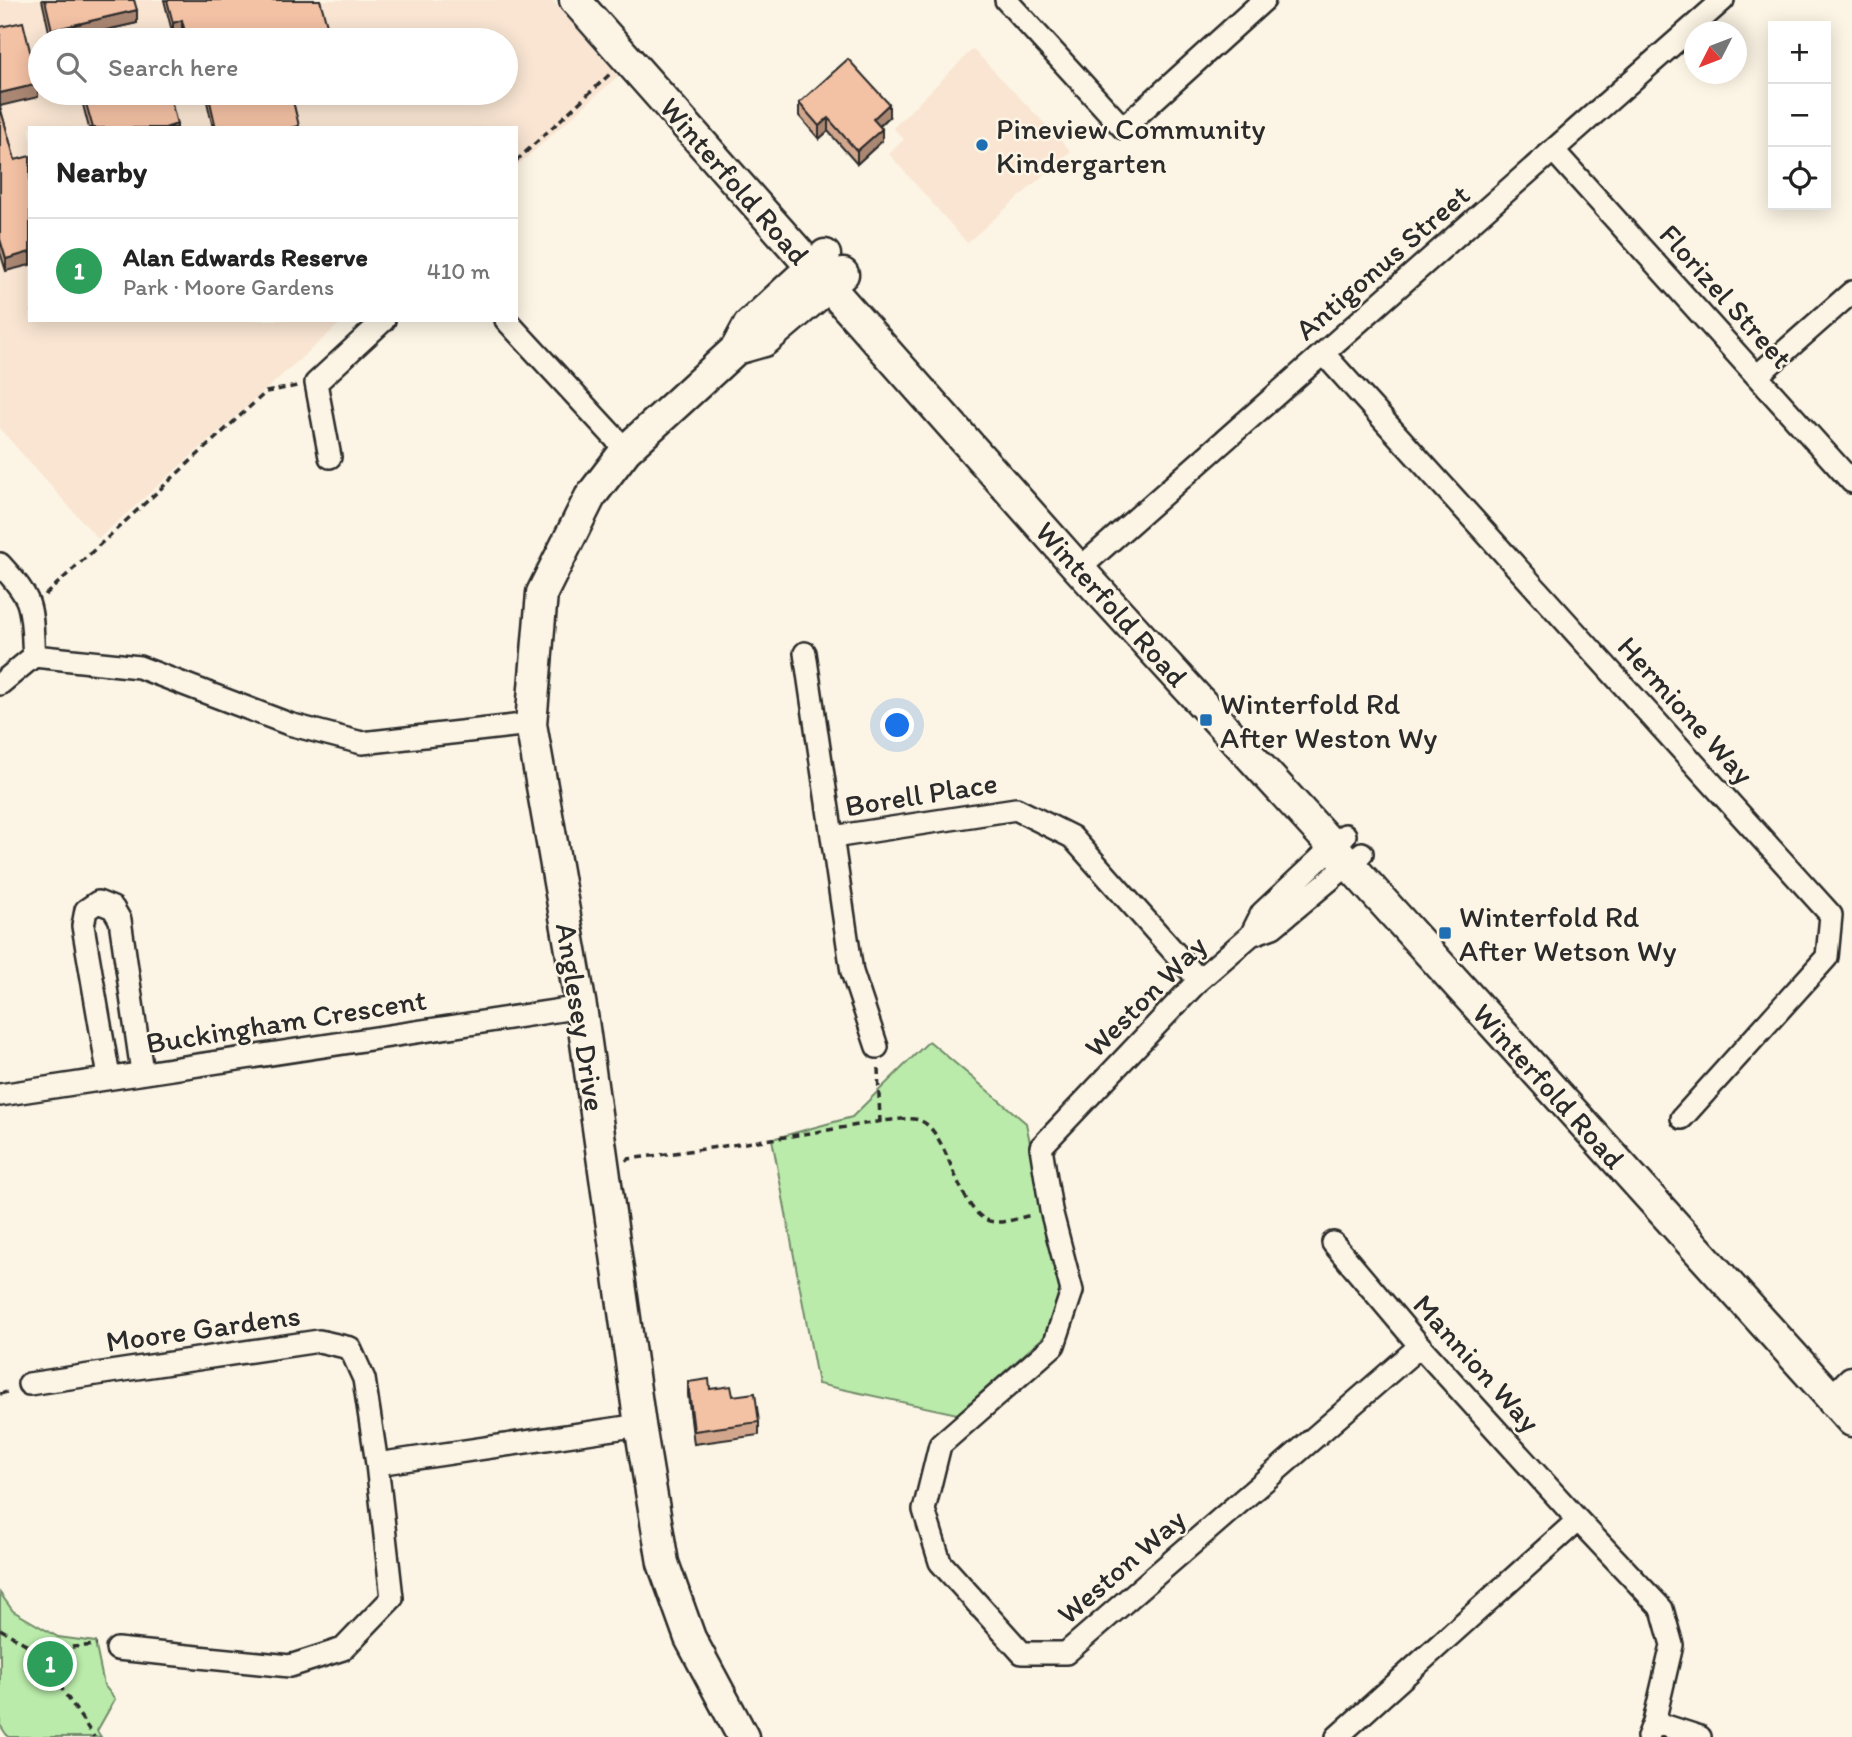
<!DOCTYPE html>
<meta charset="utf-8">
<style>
:root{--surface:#fff;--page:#f6f6f6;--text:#222;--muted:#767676;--line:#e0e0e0;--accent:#0b8043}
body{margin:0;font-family:Itim,sans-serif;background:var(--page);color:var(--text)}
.controls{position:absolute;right:21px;top:21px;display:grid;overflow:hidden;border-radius:0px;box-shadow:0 4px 18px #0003}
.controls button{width:63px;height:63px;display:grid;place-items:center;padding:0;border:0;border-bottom:2px solid var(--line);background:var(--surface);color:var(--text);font:35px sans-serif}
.compass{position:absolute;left:1684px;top:21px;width:63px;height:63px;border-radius:50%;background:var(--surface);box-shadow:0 4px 18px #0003;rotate:228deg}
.you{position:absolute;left:898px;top:726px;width:24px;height:24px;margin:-18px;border:5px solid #fff;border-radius:50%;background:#1a73e8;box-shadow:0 0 0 10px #1a73e833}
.badge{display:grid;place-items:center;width:46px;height:46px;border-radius:50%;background:var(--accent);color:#fff;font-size:23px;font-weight:700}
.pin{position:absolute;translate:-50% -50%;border:4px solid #fff;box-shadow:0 2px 7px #0006}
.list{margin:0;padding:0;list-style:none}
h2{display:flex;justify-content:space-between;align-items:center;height:91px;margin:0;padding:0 28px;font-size:30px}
h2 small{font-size:23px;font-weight:400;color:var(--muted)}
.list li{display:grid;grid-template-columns:46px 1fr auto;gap:21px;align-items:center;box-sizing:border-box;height:105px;padding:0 28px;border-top:2px solid var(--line)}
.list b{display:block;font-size:26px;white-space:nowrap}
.list p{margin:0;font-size:23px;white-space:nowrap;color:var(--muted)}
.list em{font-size:23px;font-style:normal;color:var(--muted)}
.icon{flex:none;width:38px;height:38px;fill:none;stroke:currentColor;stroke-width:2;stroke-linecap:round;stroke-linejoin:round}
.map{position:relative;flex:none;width:1852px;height:1737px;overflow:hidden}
.search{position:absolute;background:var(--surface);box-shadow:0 4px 18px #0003;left:28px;top:28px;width:490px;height:77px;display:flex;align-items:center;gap:18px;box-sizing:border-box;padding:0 24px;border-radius:38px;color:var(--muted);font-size:26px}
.panel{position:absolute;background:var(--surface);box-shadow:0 4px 18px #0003;left:28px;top:126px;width:490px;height:196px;border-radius:0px}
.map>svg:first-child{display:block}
</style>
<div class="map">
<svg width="1852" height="1737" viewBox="0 0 1852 1737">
<rect width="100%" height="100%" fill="#fcf5e5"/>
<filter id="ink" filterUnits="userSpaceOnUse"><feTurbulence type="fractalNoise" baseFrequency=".0143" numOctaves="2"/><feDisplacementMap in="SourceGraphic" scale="14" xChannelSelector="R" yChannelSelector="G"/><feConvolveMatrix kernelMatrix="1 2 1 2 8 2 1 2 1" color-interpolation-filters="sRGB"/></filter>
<g filter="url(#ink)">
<path fill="#f9e5d2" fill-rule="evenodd" d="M0,0H552L618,76L516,167V128H30V320H344L98,539L0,429ZM40,40H506V93H40Z
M973,49L1071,151L967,243L889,154L904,139L893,128Z"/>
<path fill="#baebaa" stroke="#728b6a" stroke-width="2" d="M929,1041L1026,1123L1060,1289L1045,1336L957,1414L818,1384L772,1139L852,1117Z
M0,1593L13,1611L58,1637L95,1642L104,1685L115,1699L97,1731L101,1737H8L0,1725Z"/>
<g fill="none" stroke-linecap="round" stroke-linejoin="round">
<defs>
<path id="street" d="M1006,0L1123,128L1264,0
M1554,151L1852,482
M506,320L626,450
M1323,353L1831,915L1827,957L1682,1118
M1758,375L1852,292
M330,457L316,383L384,320
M0,564C10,575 21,587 27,600C34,617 32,638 34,656
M1079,569L1723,0
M805,653L852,972L877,1047
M0,684L34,656L139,667L289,724L362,743L531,724
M833,837L1016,809L1072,837L1199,980
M1362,853L1273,927L1251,935L1199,980L1041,1147L1051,1210L1072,1291L1054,1345L940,1445L924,1510L940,1562L1022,1653H1066L1420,1346
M1251,935L1262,913L1345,835
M109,1077L83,926L86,910L98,902L113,908L120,920L142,1072
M0,1095L581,1007
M1333,1243L1420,1346L1578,1520L1662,1609L1672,1645L1654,1722L1648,1737
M29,1384L319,1341L350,1348L364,1379L377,1464L392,1598L343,1649L290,1666L117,1649
M377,1464L640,1425
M1654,1722L1700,1737
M1337,1737L1578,1520"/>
<path id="secondary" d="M575,0L1079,569L1349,864L1852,1421
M736,349L764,341L843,274
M1833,1401L1852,1382
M743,1737L690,1638L663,1563L640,1425L581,1007L531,724L542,593L590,497L626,450L736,349L749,325L825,255"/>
</defs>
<use href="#street" stroke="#2b2b2b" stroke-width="26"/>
<use href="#secondary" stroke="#2b2b2b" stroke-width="35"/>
<path stroke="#2b2b2b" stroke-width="3.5" stroke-dasharray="7 5" stroke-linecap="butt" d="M516,161L610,74
M45,595L266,392L297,386
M878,1068L880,1122
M626,1161L628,1159C699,1150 769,1140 840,1128C855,1126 907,1115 919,1120C951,1131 957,1220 995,1222C1007,1223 1021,1217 1032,1215
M0,1394L11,1391
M0,1629L36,1650L94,1737
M36,1650L97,1645"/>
<use href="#street" stroke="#fcf5e5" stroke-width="21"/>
<use href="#secondary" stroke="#fcf5e5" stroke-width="30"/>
</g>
<path fill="#d1a68d" stroke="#2b2b2b" stroke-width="2" d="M42,0H134L137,23L62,40H51Z
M164,0H320L329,40H183L182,33L173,35Z
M80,93H169L177,128H89Z
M205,93H291L299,128H213Z
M799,103L889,117L880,126L882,141L857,164L828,131L819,139L799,116Z
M0,107L15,160L6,271L0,252Z
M688,1382L733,1396L759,1422V1435L694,1444L688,1395Z"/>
<path fill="#aa8773" stroke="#2b2b2b" stroke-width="2" d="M137,10V23L62,40H52V30Z
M182,20V33L173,35V23Z
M329,32V40H297Z
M38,84V97L0,106V93Z
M889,104V117L873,132V119Z
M828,118V131L819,139V126Z
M177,124V128H165Z
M882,129V141L857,164V151Z
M30,252V265L6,271V259Z"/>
<path fill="#f3c1a4" stroke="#2b2b2b" stroke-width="2" d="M45,0H134L137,10L52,30Z
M167,0H320L329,32L297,40H187L182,20L173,23Z
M23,22L38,84L0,93V27Z
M153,34L154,40H129Z
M848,59L889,104L873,119L882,129L857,151L828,118L819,126L799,103Z
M83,93H169L177,124L165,128H93Z
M208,93H291L299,126L290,128H216Z
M0,107L15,160L30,156V252L6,259L0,239Z
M709,1379L710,1389L731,1386L733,1396L755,1393L759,1422L694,1431L688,1382Z"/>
</g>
<g fill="#1f6fb2" stroke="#fcf5e5" stroke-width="2.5">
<circle cx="982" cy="145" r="7"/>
<rect x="1199" y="713" width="14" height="14" rx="3.5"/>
<rect x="1438" y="926" width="14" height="14" rx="3.5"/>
</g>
<g text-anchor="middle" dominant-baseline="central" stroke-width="5" stroke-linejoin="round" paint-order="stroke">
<g font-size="30" fill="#2b2b2b" stroke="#fcf5e5" text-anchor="start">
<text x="996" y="128">Pineview Community<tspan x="996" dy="34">Kindergarten</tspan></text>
<text x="1220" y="703">Winterfold Rd<tspan x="1220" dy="34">After Weston Wy</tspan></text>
<text x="1459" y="916">Winterfold Rd<tspan x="1459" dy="34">After Wetson Wy</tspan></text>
</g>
<g font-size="30" fill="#2b2b2b" stroke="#fcf5e5">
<text transform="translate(735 181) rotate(49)">Winterfold Road</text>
<text transform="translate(1382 262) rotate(-41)">Antigonus Street</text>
<text transform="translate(1726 296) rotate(48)">Florizel Street</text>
<text transform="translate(1112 604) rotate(48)">Winterfold Road</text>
<text transform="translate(1686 710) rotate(48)">Hermione Way</text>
<text transform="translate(921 794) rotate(-9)">Borell Place</text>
<text transform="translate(1145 996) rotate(-45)">Weston Way</text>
<text transform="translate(581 1017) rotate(81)">Anglesey Drive</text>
<text transform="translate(286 1021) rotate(-9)">Buckingham Crescent</text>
<text transform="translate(1549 1086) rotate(48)">Winterfold Road</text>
<text transform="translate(203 1328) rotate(-8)">Moore Gardens</text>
<text transform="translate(1477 1363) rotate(48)">Mannion Way</text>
<text transform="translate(1121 1566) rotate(-41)">Weston Way</text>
</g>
</g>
</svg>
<div class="controls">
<button>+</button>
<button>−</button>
<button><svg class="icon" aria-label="locate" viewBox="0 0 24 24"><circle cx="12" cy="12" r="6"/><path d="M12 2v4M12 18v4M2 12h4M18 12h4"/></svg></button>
</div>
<svg class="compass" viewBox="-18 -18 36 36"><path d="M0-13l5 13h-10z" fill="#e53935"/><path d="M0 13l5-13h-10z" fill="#767676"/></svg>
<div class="you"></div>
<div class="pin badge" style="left:50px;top:1664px;background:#2e9e5b">1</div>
<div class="search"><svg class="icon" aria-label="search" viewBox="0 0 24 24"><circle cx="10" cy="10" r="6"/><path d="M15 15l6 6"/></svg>Search here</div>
<section class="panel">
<h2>Nearby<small></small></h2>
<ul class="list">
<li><span class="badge" style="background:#2e9e5b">1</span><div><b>Alan Edwards Reserve</b><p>Park · Moore Gardens</p></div><em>410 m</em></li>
</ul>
</section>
</div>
